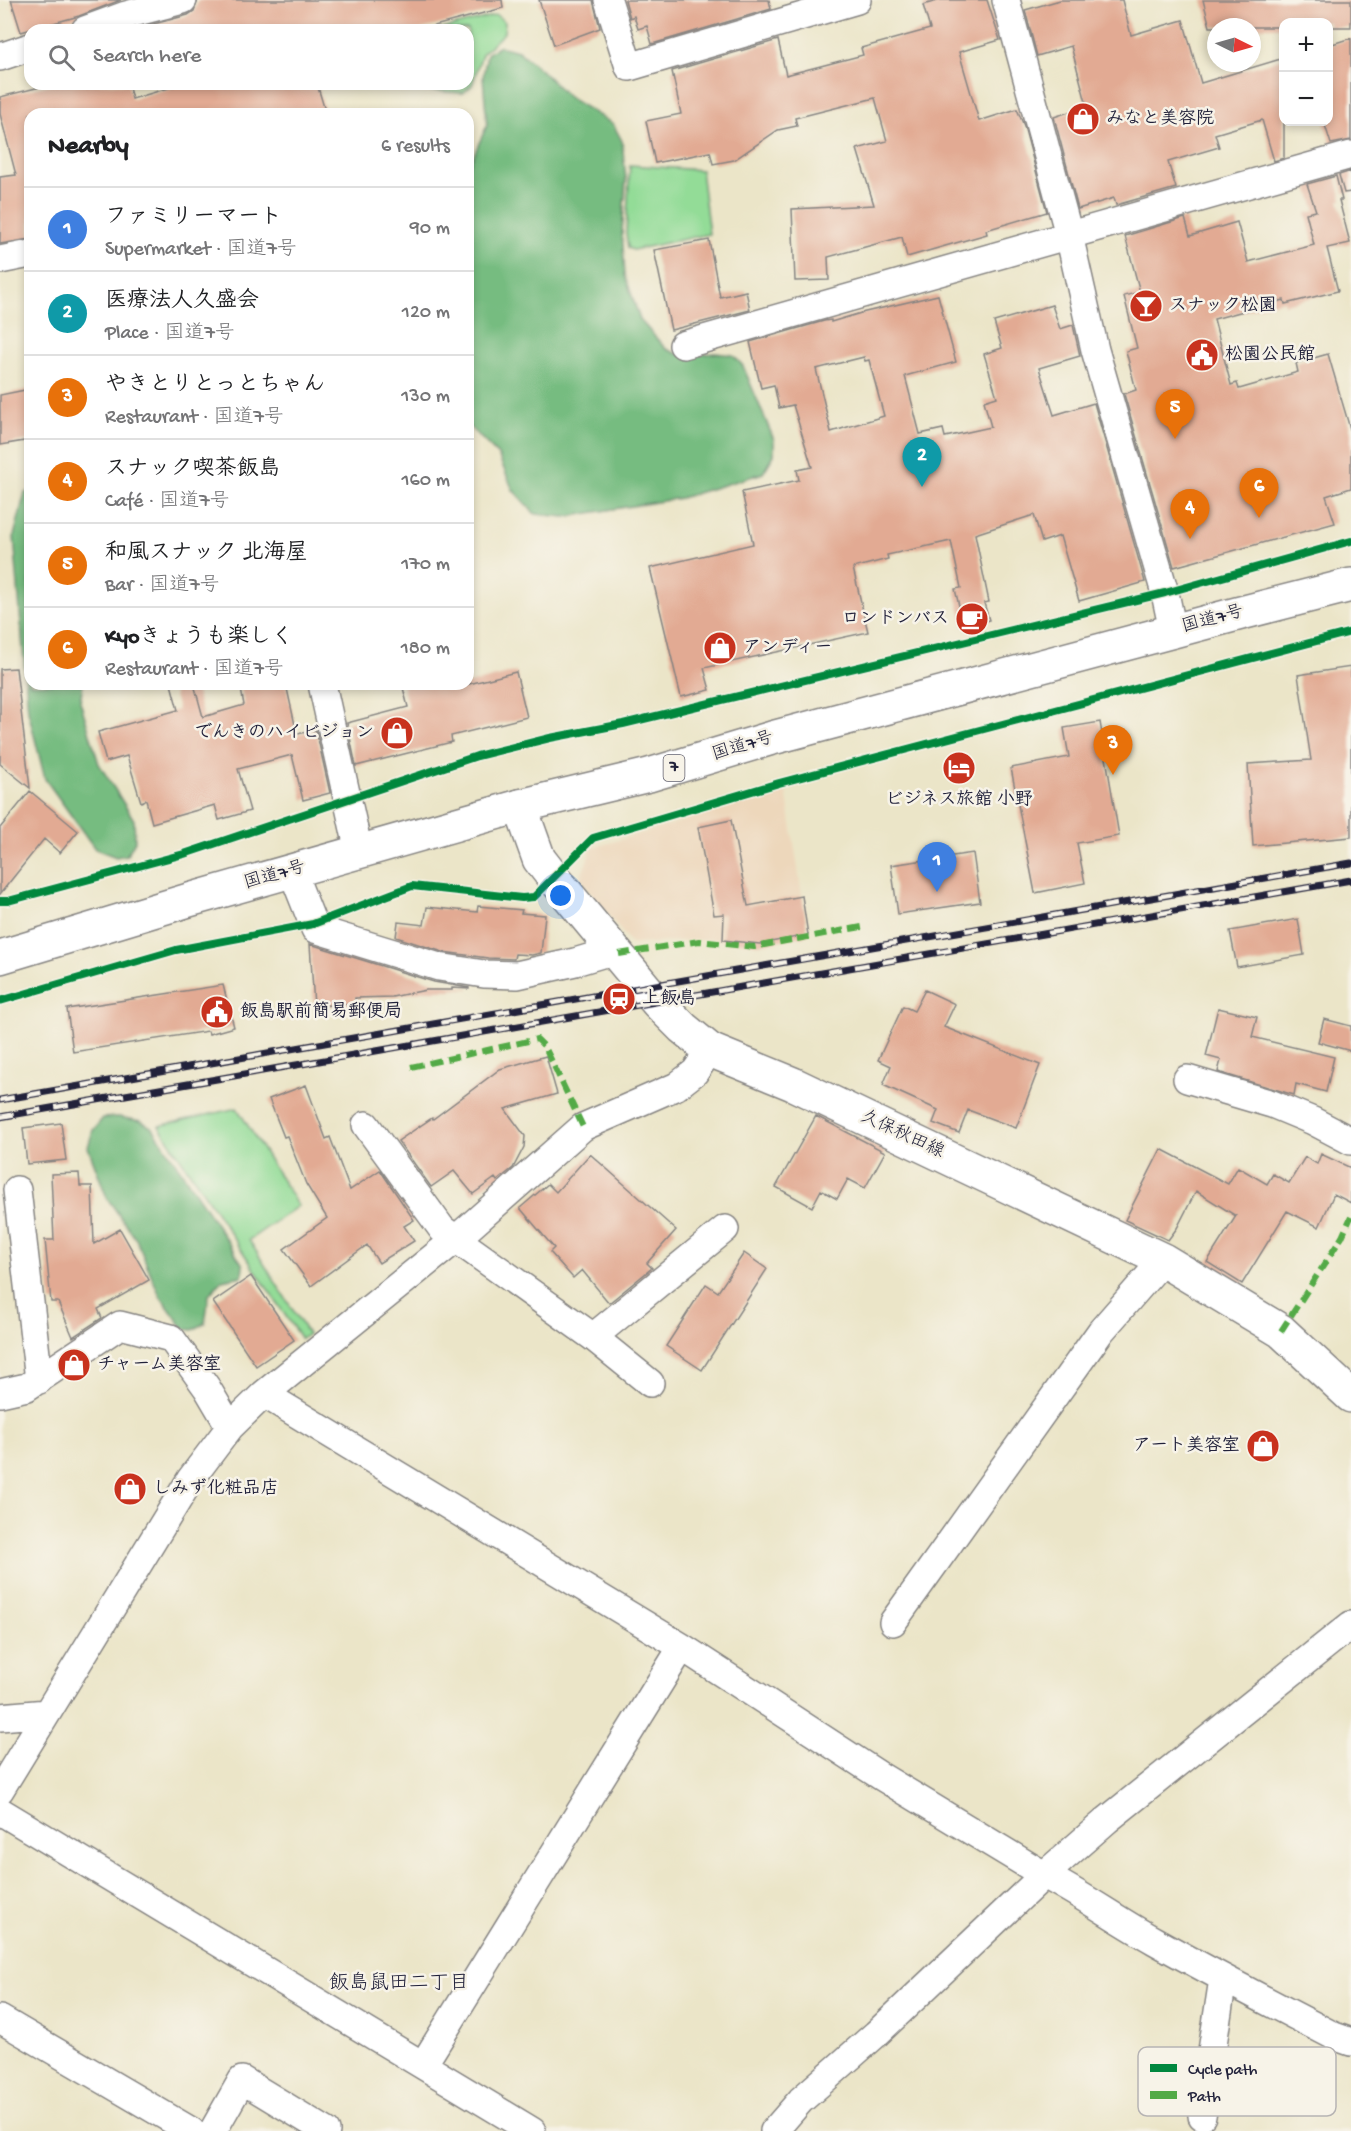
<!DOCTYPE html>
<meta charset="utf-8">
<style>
:root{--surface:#fff;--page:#f6f6f6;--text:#202124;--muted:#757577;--line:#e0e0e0;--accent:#2563eb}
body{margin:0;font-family:"Gochi Hand","Klee One",sans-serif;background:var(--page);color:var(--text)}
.controls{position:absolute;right:18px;top:18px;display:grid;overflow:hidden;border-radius:12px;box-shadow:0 3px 9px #0003}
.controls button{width:54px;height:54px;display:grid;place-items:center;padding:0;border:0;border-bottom:2px solid var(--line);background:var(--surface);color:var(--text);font:30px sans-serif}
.compass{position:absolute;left:1207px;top:18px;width:54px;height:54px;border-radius:50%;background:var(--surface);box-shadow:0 3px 9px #0003;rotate:95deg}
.you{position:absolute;left:561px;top:896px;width:21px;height:21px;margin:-15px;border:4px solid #fff;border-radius:50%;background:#1a73e8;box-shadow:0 0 0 9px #1a73e833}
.badge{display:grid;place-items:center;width:39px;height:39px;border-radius:50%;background:var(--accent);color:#fff;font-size:20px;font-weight:700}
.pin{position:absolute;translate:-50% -50px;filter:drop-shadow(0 2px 3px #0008)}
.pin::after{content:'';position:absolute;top:32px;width:21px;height:18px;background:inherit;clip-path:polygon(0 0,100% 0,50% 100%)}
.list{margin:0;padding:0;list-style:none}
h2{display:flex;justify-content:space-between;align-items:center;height:78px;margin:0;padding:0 24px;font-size:26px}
h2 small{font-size:20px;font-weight:400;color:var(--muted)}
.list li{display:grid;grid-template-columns:39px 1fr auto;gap:18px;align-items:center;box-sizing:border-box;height:84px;padding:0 24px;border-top:2px solid var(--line)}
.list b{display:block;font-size:22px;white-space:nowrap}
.list p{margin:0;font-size:20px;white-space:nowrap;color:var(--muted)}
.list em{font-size:20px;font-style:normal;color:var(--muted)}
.icon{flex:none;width:33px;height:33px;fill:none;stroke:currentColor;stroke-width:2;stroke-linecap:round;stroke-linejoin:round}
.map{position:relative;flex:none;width:1351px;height:2131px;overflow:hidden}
.search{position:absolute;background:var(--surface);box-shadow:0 3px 9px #0003;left:24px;top:24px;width:450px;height:66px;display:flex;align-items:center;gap:15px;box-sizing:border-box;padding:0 21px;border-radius:18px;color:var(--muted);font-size:22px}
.panel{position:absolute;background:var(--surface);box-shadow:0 3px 9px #0003;left:24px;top:108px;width:450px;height:582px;border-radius:18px}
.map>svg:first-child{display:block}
</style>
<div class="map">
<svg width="1351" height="2131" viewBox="0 0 1351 2131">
<rect width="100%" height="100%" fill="#f7f3e8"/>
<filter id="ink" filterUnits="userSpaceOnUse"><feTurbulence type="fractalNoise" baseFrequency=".0167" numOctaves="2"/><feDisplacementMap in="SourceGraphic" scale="12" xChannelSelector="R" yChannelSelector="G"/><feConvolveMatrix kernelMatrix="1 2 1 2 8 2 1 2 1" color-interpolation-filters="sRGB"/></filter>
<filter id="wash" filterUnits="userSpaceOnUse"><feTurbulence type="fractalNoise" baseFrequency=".008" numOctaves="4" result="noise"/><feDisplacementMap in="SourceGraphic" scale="24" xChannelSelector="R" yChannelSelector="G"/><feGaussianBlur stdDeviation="1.35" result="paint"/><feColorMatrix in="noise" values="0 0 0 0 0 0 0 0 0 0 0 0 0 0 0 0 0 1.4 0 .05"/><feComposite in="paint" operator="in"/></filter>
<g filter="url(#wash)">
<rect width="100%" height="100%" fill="#ebe5c8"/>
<path fill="#edd7bb" d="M786,791L808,935L760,944L710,939L631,944L580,878L592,848Z"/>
<path fill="#93dc97" stroke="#5a7f69" stroke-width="1.5" d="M496,15L505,22L504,33L482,54L472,85L463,93L411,89L392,84H468V30H437Z
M630,165L701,170L709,234L633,250L628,248L626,233Z
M237,1108L298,1206L249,1240L308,1334L301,1339L159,1126Z"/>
<path fill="#76bc80" stroke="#4c6f5e" stroke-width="1.5" d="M499,46L518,51L541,70L568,97L613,124L622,141L626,180L622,232L625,275L640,320L666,349L683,356L715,353L733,355L743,366L774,440V455L763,473L681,498L565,517L535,514L513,490L498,455L468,425V168L487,125L483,77L487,54Z
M30,491V684H83L80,701L99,764L134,820L135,841L127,855L116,857L95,849L45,779L28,711L14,536L25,493Z
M119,1117L141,1121L153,1128L243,1265L242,1276L222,1280L209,1295L205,1323L193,1330L184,1329L160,1296L136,1239L107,1198L88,1147L93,1130L103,1118Z"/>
<g id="blocks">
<path fill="#e2aa93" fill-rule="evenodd" d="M11,0H121L79,16L21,32Z
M198,0H502L503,8L419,30H131L188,15L194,11Z
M539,0H593L600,28L554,45Z
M625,0H769L771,9L652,44L647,26L638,29L634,16L630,18Z
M940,0H987L1000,40L959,52L979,121L1017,109L1024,126L1047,212L986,230L987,234L907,257L902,237L828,257L829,280L795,281L792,209L874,205L857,149L887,141L875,98L795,118L797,126L778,130L734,160L713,164L710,152L655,163L646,121L681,114L672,71L778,40L786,75L863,55L861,48L930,29L923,5Z
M1060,0H1122L1131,35L1183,20L1201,83L1284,58V158L1274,161L1262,120L1215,134L1219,147L1168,162L1176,188L1116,205L1114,198L1078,209L1054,117L1087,106L1071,46L1037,56L1025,10Z
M1203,0H1351V27H1329V22H1284V27H1210Z
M1351,38V140L1331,144L1324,122H1329V45Z
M52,84H128L132,99L182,84H317L326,114H30V239L0,244V177L16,175L0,114V97Z
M1351,171V192L1344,193L1339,175Z
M1336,176L1342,200H1339L1350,243L1327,248L1338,291L1285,304L1284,300L1214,319L1231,385L1237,383L1239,389L1298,372L1296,363L1328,354L1351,432V488L1326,496L1335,523L1174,567L1124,394L1136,390L1126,351L1137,348L1124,296L1140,292L1125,236L1185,218L1190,236L1237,222L1248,262L1314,245L1306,213L1316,211L1307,184Z
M709,240L720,297L746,291L750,310L671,330L654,250Z
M938,295L956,362L905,376L920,434L943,429L945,437L991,427L984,401L997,397L984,354L1002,348L994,322L1052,305L1060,329L1073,325L1080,356L1039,368L1054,415L1094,403L1145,582L1079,601L1060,536L1042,542L1034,515L975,534L989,602L984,603L989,620L964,627L955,589L961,588L951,541L887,555L888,559L853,568L868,632L704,668L710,690L681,697L650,568L753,544L742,492L799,480L797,470L812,467L793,405L779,408L774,385L761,388L750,342L824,321L831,320V322L861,313ZM864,357L865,361L869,360L884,416L831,432L816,369Z
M30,389V440L0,445V395Z
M1351,667V837L1253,846L1248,764L1311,760L1298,675Z
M16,668L30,788L0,764V669Z
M516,672L527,717L451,736L452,742L356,766L347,723L408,707L402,684H469Z
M171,684H194L203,717L244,705L240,684H286L297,734L316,730L330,793L303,800L292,755L238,769L250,811L219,820L215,805L152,823L146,800L141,802L127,756L106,762L98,732L178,710Z
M1100,722L1119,836L1077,843L1085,883L1035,893L1011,768L1069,757L1064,728Z
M30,791L78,831L60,853L44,839L0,894V828Z
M731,820L748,906L802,896L808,935L760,944L723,940L724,914L714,915L698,827Z
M973,853L980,902L898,914L891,865Z
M478,906L522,910L521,913L545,915L541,953L532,955L515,954L514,959L488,958L443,952L396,937L398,922L424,925L427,907L477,912Z
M1298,919L1304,955L1237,967L1230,931Z
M310,944L434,982L469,988V989L452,988V990H426L392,997L355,998V1004L314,1006Z
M223,985L234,1027L209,1034L208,1031L73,1052L67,1009Z
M925,990L955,1004L944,1027L1040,1065L1016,1128L968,1110L959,1133L933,1123L938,1110L883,1085L891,1066L878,1060L903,1006L914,1011Z
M1218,1008L1257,1017L1252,1037L1334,1057L1326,1092L1296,1084L1294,1095L1218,1072L1221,1060L1206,1056Z
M1324,1019L1351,1026V1051L1318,1042Z
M546,1056L557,1094L505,1109L525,1136L524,1147L513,1168L497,1181L495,1178L473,1194L454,1171L431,1187L398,1141L432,1118L433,1119L500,1069Z
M306,1085L326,1139L330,1137L350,1190L380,1170L414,1220L404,1226L414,1241L379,1263L367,1245L311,1286L284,1249L327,1218L306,1184L287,1136L284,1137L269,1099Z
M816,1116L885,1152L865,1188L848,1179L837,1199L821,1190L812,1207L776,1187Z
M61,1123L66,1160L27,1164L23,1128Z
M1161,1149L1228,1184L1238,1167L1267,1184L1273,1174L1289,1183L1305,1157L1317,1164L1321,1154L1351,1168V1203L1334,1194L1319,1227L1287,1211L1242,1284L1207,1262L1236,1216L1196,1191L1177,1228L1168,1240L1125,1220Z
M590,1154L676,1230L647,1263L652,1268L609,1303L582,1270L573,1278L550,1252L554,1248L520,1208L548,1184L556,1192Z
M79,1173L80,1186H92L94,1244L120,1229L149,1280L98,1309L102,1318L73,1337L58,1302H51L45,1240H54L51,1174Z
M744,1253L767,1269L702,1370L666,1346L706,1284L718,1292Z
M251,1276L294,1340L256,1366L213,1302Z"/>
</g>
</g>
<g filter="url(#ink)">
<use href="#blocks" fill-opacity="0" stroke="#868482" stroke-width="1.5"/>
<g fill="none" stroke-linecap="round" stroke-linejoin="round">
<defs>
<path id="minor" d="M608,0L629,67L857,0
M1006,0L1069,235L1095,350L1165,593L1173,631
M85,30L126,15L183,0
M0,57L30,47
M0,260L30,254
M683,345L1351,155
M322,684L359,852
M292,871L315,929L439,967L484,974L517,975L575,962L615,950
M1187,1079L1272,1104L1313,1121L1351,1141
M366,1125L442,1229L593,1337L650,1383
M17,1190L39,1380
M593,1337L725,1229
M0,1393L27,1387L120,1325L171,1338L207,1388L230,1427
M264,1394L682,1647L882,1777L1044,1875C1083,1895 1117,1920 1155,1941C1214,1974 1274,2005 1334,2036L1351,2042
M893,1622L1101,1331L1163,1260
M0,1717L47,1713
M0,1790L190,1480L230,1427L264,1394L456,1239L583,1127L677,1086L695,1072L710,1050
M0,1811L532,2131
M0,2019L191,2131
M423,2065L682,1647
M1202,2116L1223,1979
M213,2131L242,2080L326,2131
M774,2131L801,2100L876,2034L1044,1875L1107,1820L1351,1625"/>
<path id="secondary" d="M520,806L539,859L553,877L657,1002L683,1028L710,1050L793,1084L1163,1260L1281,1331L1351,1396"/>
<path id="trunk" d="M0,957L189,900L520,806L649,775L772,738L1237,614L1351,585"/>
</defs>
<use href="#minor" stroke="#868482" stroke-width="30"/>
<use href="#secondary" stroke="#868482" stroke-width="36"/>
<use href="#trunk" stroke="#868482" stroke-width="36"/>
<use href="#minor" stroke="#fff" stroke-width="27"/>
<use href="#secondary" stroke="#fff" stroke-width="33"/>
<use href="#trunk" stroke="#fff" stroke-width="33"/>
<defs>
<path id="rail" d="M0,1100L1351,863
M0,1117L1351,880"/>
</defs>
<use href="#rail" stroke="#22223b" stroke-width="7"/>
<use href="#rail" stroke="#f7f3e8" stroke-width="4.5" stroke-dasharray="14" stroke-linecap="butt"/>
<path stroke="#53aa46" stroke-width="6" stroke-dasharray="12 6" stroke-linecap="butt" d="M619,954L699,941L754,947L867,926
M411,1067L537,1039L545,1047L583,1127
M1281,1331L1342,1237L1351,1217"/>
<defs>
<path id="cycleway" d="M0,901H8L184,854L477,756L550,738L623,724L1165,593L1351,541
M0,1001L176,950L313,924L412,886L522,898L534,897L593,838L779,783L1351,632"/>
</defs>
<use href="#cycleway" stroke="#f7f3e8" stroke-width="11"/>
<use href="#cycleway" stroke="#00873e" stroke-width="8"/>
</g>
</g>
<defs>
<symbol id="shop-disc" viewBox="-11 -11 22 22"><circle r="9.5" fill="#c8321e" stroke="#f7f3e8"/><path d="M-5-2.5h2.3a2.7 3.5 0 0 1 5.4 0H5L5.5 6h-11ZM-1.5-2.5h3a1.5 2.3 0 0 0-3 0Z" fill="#fff"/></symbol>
<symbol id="bar-disc" viewBox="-11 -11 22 22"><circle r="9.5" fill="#c8321e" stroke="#f7f3e8"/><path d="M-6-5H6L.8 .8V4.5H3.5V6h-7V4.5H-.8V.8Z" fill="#fff"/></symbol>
<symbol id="civic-disc" viewBox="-11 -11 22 22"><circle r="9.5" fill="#c8321e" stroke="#f7f3e8"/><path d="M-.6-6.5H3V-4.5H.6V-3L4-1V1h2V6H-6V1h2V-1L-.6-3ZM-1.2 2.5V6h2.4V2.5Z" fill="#fff"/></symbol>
<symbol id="cafe-disc" viewBox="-11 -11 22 22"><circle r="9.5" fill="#c8321e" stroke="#f7f3e8"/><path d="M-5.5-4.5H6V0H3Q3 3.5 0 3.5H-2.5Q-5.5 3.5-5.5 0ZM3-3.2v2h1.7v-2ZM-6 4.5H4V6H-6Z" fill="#fff"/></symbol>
<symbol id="hotel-disc" viewBox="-11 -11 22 22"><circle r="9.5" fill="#c8321e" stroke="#f7f3e8"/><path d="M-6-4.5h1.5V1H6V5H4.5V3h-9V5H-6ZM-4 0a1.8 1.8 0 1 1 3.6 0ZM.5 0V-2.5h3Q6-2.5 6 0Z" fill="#fff"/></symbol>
<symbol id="station-disc" viewBox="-11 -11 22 22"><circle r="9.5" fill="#c8321e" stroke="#f7f3e8"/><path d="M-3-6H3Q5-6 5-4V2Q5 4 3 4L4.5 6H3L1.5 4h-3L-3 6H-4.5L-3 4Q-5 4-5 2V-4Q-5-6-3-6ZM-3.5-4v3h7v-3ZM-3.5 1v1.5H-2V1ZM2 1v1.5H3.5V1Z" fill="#fff"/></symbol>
</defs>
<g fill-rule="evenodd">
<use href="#shop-disc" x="1064" y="100" width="38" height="38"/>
<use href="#bar-disc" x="1127" y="287" width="38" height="38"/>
<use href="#civic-disc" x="1183" y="336" width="38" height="38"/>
<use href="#cafe-disc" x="953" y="600" width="38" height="38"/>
<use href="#shop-disc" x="701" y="629" width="38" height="38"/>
<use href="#shop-disc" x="378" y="714" width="38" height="38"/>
<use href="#hotel-disc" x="940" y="749" width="38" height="38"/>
<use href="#station-disc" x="600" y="980" width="38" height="38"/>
<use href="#civic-disc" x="198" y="993" width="38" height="38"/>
<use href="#shop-disc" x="55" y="1346" width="38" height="38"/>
<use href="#shop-disc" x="1244" y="1427" width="38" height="38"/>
<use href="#shop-disc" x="111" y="1470" width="38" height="38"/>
</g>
<g text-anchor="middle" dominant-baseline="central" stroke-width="5" stroke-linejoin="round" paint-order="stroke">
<rect fill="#f7f3e8" stroke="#62616f" stroke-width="1.5" x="663.5" y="755" width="21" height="26" rx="4.5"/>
<g font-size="16" font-weight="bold" fill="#22223b">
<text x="674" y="768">7</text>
</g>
<g font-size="18" font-weight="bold" fill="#22223b" stroke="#f7f3e8" text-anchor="start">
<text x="1106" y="119">みなと美容院</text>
<text x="1169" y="306">スナック松園</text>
<text x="1225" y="355">松園公民館</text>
<text x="949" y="619" text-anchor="end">ロンドンバス</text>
<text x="743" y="648">アンディー</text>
<text x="374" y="733" text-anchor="end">でんきのハイビジョン</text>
<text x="959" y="800" text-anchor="middle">ビジネス旅館 小野</text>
<text x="642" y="999">上飯島</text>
<text x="240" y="1012">飯島駅前簡易郵便局</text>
<text x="97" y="1365">チャーム美容室</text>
<text x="1240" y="1446" text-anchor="end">アート美容室</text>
<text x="153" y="1489">しみず化粧品店</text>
</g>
<g font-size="18" fill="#22223b" stroke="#f7f3e8">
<text transform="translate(1213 620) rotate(-15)">国道7号</text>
<text transform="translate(743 747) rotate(-17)">国道7号</text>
<text transform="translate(275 876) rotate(-16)">国道7号</text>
<text transform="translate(902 1135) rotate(25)">久保秋田線</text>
</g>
<g font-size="20" fill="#22223b" stroke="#f7f3e8">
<text x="399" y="1984">飯島鼠田二丁目</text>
</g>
</g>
<rect x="1138" y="2047" width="198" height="69" rx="9" fill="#f7f3e8" stroke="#b7b4b4" stroke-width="1.5"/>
<rect x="1150" y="2064" width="27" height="8" fill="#00873e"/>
<rect x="1150" y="2091" width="27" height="8" fill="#53aa46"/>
<g font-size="16" fill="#22223b">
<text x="1188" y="2074">Cycle path</text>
<text x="1188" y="2101">Path</text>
</g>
</svg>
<div class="controls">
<button>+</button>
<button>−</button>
</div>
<svg class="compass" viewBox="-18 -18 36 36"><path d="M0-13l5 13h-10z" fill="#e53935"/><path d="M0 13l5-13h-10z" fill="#757577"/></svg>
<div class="you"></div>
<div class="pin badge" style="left:937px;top:892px;background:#3f7fe0">1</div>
<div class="pin badge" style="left:922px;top:487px;background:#0f9aa8">2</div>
<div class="pin badge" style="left:1113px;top:775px;background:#e8710a">3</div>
<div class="pin badge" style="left:1190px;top:539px;background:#e8710a">4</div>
<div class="pin badge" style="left:1175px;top:439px;background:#e8710a">5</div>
<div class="pin badge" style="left:1259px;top:518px;background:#e8710a">6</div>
<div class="search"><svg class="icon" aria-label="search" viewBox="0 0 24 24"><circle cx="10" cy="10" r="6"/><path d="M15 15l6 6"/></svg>Search here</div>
<section class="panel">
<h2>Nearby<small>6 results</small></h2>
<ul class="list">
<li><span class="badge" style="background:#3f7fe0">1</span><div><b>ファミリーマート</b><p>Supermarket · 国道7号</p></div><em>90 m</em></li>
<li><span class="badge" style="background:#0f9aa8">2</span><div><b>医療法人久盛会</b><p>Place · 国道7号</p></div><em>120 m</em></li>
<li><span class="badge" style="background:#e8710a">3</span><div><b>やきとりとっとちゃん</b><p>Restaurant · 国道7号</p></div><em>130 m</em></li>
<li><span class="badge" style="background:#e8710a">4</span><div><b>スナック喫茶飯島</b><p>Café · 国道7号</p></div><em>160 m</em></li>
<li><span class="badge" style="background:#e8710a">5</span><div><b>和風スナック 北海屋</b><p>Bar · 国道7号</p></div><em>170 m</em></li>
<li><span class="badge" style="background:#e8710a">6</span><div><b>Kyoきょうも楽しく</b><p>Restaurant · 国道7号</p></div><em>180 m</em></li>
</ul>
</section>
</div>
